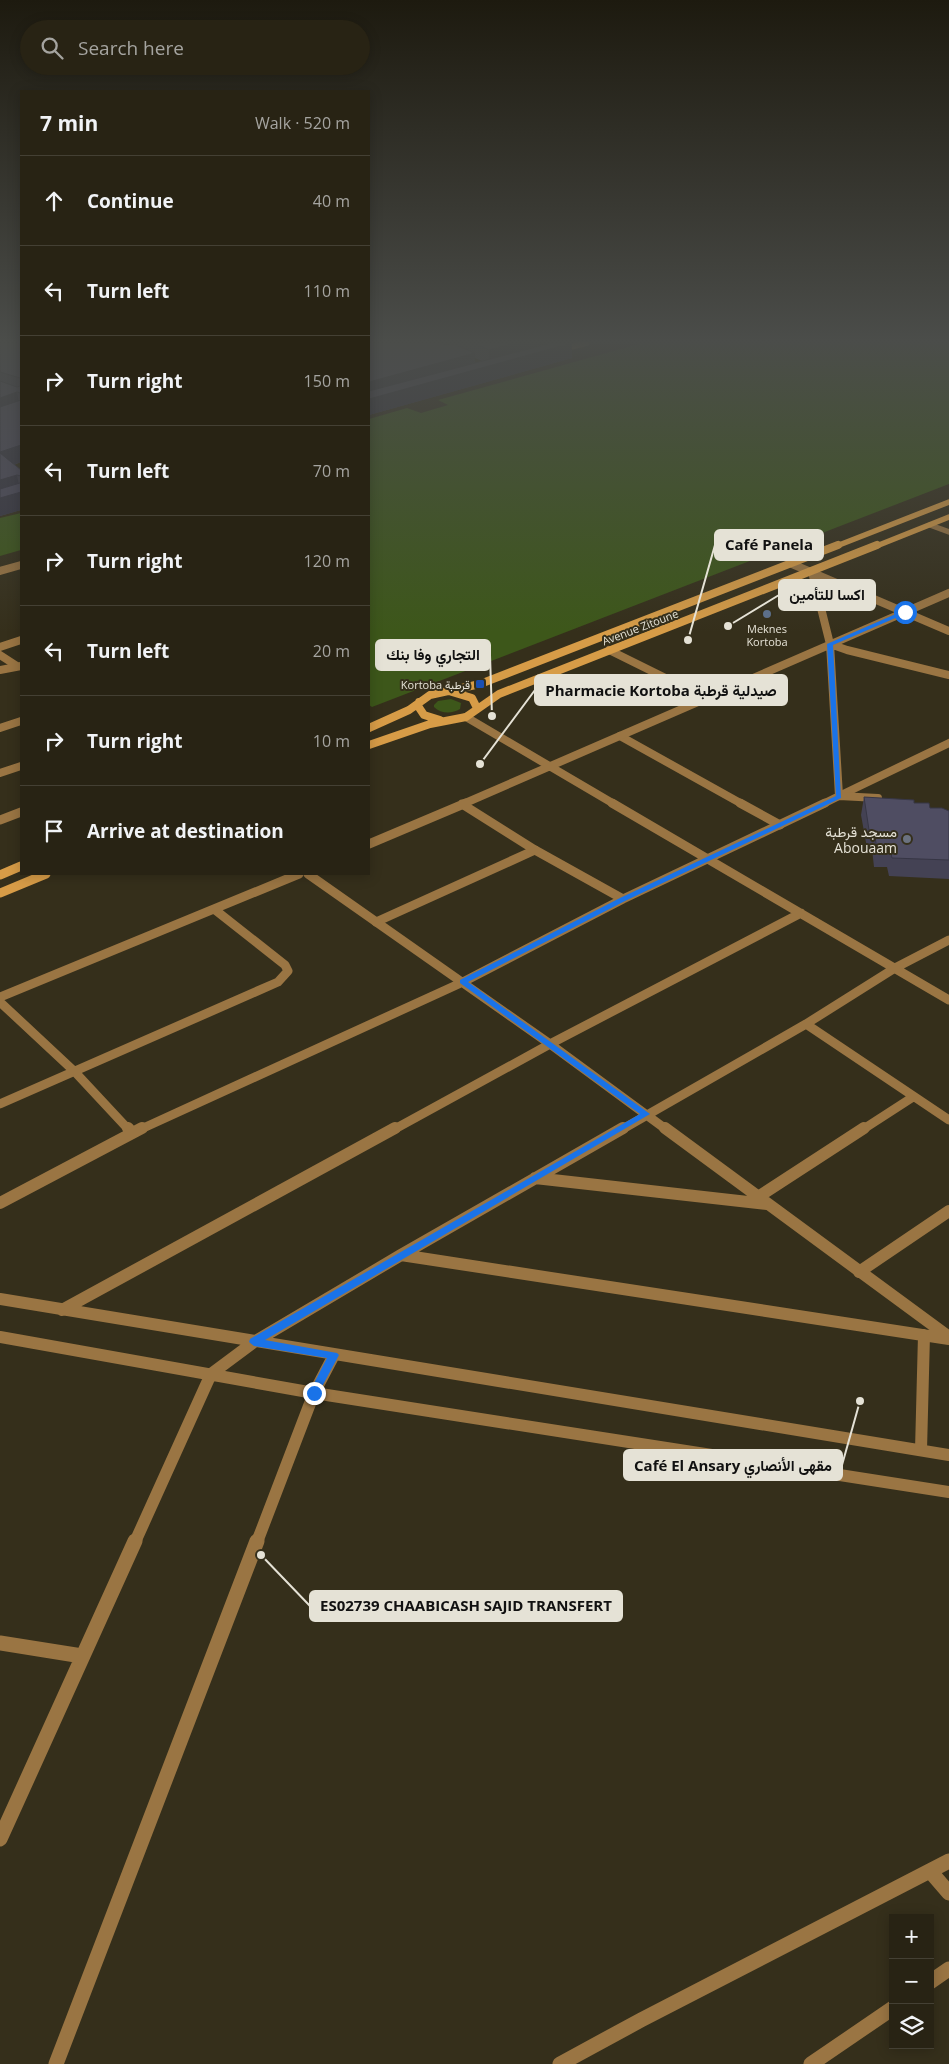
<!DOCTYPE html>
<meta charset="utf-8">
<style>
:root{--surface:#282314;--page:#302b1d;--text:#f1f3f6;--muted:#a5a4a0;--line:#444034}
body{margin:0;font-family:"Open Sans",Vazirmatn,sans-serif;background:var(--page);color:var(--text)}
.controls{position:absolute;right:15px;bottom:15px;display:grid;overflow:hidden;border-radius:0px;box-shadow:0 2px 12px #0003}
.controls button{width:45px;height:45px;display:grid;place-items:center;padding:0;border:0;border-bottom:1px solid var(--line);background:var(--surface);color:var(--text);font:25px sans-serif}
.stop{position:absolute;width:15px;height:15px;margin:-11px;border:4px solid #1a73e8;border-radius:50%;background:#fff}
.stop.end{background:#1a73e8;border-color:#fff;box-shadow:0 1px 5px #0008}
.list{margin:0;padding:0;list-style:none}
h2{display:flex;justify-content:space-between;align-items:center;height:65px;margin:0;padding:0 20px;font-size:21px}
h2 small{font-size:16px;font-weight:400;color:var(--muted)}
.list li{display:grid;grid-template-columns:32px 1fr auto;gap:15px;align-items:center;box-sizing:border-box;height:90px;padding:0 20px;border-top:1px solid var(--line)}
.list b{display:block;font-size:19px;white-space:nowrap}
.list em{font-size:16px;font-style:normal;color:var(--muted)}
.icon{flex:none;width:28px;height:28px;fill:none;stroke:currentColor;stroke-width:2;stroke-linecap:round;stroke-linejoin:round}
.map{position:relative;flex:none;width:949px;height:2064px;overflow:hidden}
.search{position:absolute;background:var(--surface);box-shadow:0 2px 12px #0003;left:20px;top:20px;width:350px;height:55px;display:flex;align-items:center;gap:12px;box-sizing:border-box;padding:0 18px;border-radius:28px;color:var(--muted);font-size:19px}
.panel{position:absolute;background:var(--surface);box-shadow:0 2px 12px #0003;left:20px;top:90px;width:350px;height:785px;border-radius:0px}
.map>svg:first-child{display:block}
</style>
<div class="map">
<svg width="949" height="2064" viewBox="0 0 949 2064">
<rect width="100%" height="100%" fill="#352f1b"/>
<path fill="#3d571a" d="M642,343H949V484L372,707L369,705V419L407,408L421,413L448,405L438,400Z
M21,513V550L0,556V518Z
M451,699L461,703L460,709C452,714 441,714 434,707V705L438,701Z"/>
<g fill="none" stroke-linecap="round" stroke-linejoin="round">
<path stroke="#9a7543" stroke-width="8" d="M0,647L21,640
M620,736L742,804"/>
<path stroke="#9a7543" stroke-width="9" d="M740,803L780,825
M376,922L535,850"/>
<path stroke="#9a7543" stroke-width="8" d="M839,796L949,743"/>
<path stroke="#9a7543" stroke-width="5.5" d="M559,350L587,343
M930,525L949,532"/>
<path stroke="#9a7543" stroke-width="8" d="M792,564L949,631
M0,571L21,565
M812,572L830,644L839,796
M830,644L847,650L949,675
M609,650L708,699
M0,655L17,666
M0,670L21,666
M466,717L614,804
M0,728L21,721
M0,773L21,766
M463,804L949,593
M823,804L839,796L878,798"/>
<path stroke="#9a7543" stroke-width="9" d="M612,803L949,1000
M462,804L535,850L623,899
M0,820L21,812
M369,844L466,803
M308,874L550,1044L667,1130
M0,997L299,874
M0,1002L75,1072L129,1130
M806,1024L949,1120
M0,1104L278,982L288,971L285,965L214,909
M139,1130L463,982L623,899L825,803
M393,1130L550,1044L801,913
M621,1130L806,1024L895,968L949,940
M862,1130L913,1097"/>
<path stroke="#9a7543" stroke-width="12" d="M128,1128L132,1133
M665,1128L949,1337
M535,1178L767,1204
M758,1197L864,1128
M0,1203L142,1128
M401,1255L949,1339
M859,1272L949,1211
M0,1299L949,1455
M62,1310L395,1128
M0,1337L314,1393L949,1492
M921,1450L924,1335
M135,1542L211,1374L254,1342L401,1255L623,1128
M257,1542L314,1393L334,1355"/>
<path stroke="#9a7543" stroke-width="15" d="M0,1643L82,1656
M0,1839L135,1541
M930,1871L949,1893
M930,1982L949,1969
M56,2064L257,1541
M560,2064L641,2020L949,1861
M811,2064L893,2008"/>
<path stroke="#d79c47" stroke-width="5.5" d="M834,547L949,502
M874,547L949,517"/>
<path stroke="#d79c47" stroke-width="8" d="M452,692L472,698L477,708
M419,702L418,706L424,715L440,720
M369,728L409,710L430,695L480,684L838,545
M369,745L430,724L466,717L499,694L877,545"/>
<path stroke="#d79c47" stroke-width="9" d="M0,875L21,866
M0,893L46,874"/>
</g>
<path fill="#444254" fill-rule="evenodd" d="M0,343H21V462L14,465L21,470V510L0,516Z
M369,343H446L442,344L450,345V343H539V346L572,343V358L369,415ZM475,358L482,361L475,363Z
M864,797L914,803L930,808L949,811V879L889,876L887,867H874L872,849L867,848L861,815Z"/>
<path fill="#373645" d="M515,343H539V351L489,365V350Z
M572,343V358L369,415V399Z
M475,353V368L369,397V382Z
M17,392L20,408L0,414V398Z
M21,445V462L1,469L0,452Z
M17,475L20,491L0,497V480Z
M21,492V510L0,516V498Z"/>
<path fill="#4f4d62" stroke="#373645" d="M0,343H21V379L20,378L0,372Z
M369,343H433L458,346L475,353L369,382Z
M474,343H515L489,350Z
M551,343H572L369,399V391Z
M0,381L17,387L21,386V393L17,392L0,398Z
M21,399V445L0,452V407L21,400Z
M0,453L21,470V476L17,475L0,480Z
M21,481V492L0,498V489L20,483Z
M864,797L914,800V803H929L930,808H942L949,811V860L892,858L890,849H877L874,831L869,830Z"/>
<linearGradient id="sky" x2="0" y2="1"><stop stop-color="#1d1a0f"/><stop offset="0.54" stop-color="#4b4d4a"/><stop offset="1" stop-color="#4b4d4a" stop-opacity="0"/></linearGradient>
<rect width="949" height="632" fill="url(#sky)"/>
<path fill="#1a73e8" d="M905,610L907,613L833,645L841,798L625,901L468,982L650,1114L265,1340L337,1353L339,1355L317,1396H310L309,1393L327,1358L254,1346L249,1342L250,1339L640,1114L460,983V980L620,898L836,796L827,644Z"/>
<circle fill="#5c6f8a" stroke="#352f1b" stroke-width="2" cx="767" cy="614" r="5"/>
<rect fill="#1a4fb4" stroke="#352f1b" stroke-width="2" x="475" y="679" width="10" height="10" rx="2.5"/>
<circle fill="#6b7280" stroke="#352f1b" stroke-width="2" cx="907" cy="839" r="5"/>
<g text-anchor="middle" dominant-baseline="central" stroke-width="4" stroke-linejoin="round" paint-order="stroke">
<g font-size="11" fill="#e5e2d6" stroke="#352f1b">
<text transform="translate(640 627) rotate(-21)">Avenue Zitoune</text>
</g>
<g font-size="11" fill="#e5e2d6" stroke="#352f1b">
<text x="767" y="628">Meknes<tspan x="767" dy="13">Kortoba</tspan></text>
<text x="470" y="684" text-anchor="end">Kortoba قرطبة</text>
</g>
<g font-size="14" fill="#e5e2d6" stroke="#352f1b" text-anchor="end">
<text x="897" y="831">مسجد قرطبة<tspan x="897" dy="16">Abouaam</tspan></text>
</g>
</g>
<path fill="none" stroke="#e5e2d6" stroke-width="2" d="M688 640L715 545M728 626L779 595M492 716L490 655M480 764L535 690M860 1401L842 1465M261 1555L310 1606"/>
<g fill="#e5e2d6" stroke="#352f1b" stroke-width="2">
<circle cx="688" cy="640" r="5"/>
<circle cx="728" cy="626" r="5"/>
<circle cx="492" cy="716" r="5"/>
<circle cx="480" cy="764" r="5"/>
<circle cx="860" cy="1401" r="5"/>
<circle cx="261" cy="1555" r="5"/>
</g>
<g fill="#e5e2d6" stroke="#e5e2d6" stroke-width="2">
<rect x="715" y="530" width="108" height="30" rx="5"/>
<rect x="779" y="580" width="96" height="30" rx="5"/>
<rect x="376" y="640" width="114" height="30" rx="5"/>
<rect x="535" y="675" width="252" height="30" rx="5"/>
<rect x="624" y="1450" width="218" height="30" rx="5"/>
<rect x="310" y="1591" width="312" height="30" rx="5"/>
</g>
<g font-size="15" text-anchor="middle" font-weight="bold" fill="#111">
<text x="769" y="550">Café Panela</text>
<text x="827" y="600">اكسا للتأمين</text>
<text x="433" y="660">التجاري وفا بنك</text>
<text x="661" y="696">Pharmacie Kortoba صيدلية قرطبة</text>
<text x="733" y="1471">Café El Ansary مقهى الأنصاري</text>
<text x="466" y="1611">ES02739 CHAABICASH SAJID TRANSFERT</text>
</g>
</svg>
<div class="controls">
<button>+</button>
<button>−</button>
<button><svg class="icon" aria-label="layers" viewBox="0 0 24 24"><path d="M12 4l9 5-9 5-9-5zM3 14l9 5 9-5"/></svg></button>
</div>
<div class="stop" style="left:905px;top:612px"></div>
<div class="stop end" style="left:314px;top:1393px"></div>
<div class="search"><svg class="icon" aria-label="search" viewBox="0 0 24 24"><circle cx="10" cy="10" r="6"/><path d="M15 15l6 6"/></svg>Search here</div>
<section class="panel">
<h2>7 min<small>Walk · 520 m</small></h2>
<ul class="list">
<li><svg class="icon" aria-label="ahead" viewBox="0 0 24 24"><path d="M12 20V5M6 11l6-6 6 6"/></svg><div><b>Continue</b></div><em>40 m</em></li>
<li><svg class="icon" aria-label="left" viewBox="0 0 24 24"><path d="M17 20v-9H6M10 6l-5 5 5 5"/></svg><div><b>Turn left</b></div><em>110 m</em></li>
<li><svg class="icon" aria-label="right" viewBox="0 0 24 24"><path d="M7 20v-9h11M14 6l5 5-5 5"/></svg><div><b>Turn right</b></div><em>150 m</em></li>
<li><svg class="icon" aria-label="left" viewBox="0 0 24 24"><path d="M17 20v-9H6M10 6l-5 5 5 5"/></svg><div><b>Turn left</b></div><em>70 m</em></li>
<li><svg class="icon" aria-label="right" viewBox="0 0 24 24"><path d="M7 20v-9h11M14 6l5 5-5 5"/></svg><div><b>Turn right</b></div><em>120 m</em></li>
<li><svg class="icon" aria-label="left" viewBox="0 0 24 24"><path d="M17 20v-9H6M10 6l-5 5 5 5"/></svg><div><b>Turn left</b></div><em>20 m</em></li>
<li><svg class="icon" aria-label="right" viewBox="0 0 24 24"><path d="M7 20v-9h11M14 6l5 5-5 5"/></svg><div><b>Turn right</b></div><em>10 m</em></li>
<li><svg class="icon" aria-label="arrive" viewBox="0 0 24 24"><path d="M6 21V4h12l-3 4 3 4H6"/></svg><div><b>Arrive at destination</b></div></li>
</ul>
</section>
</div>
